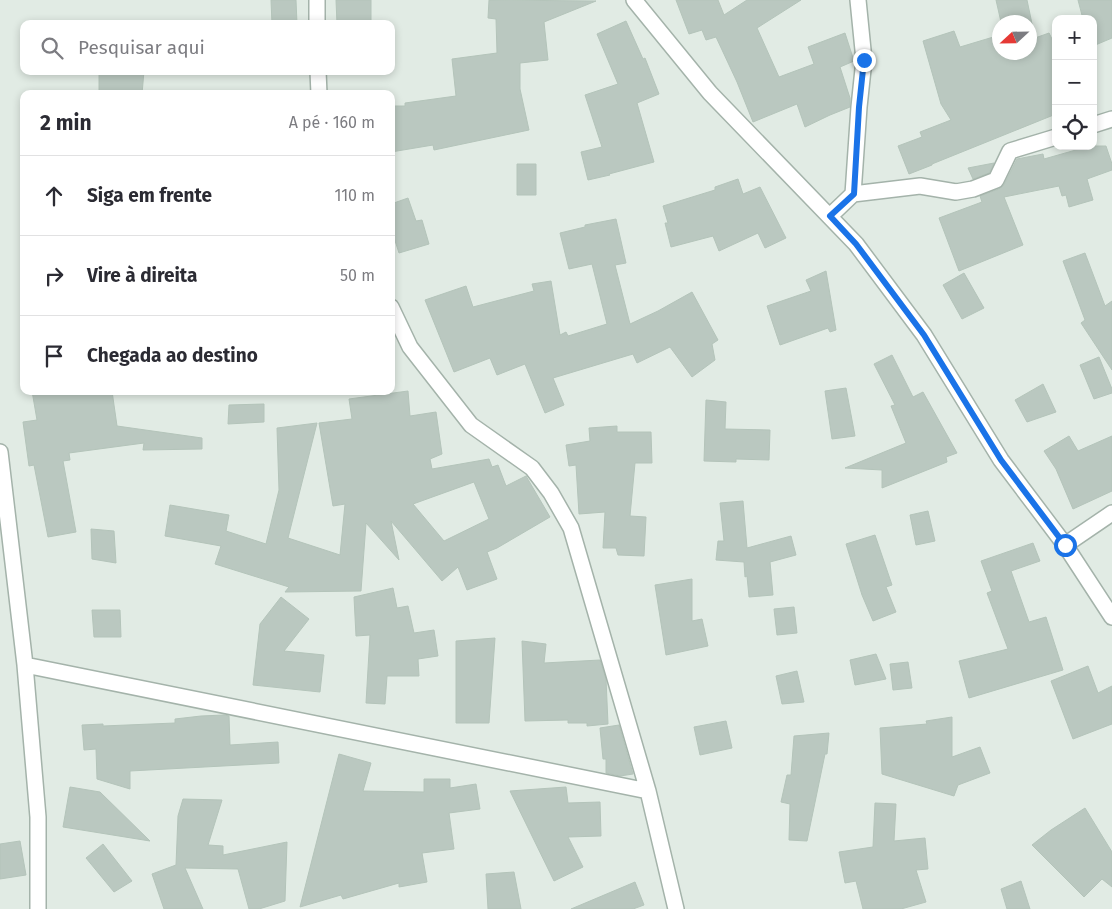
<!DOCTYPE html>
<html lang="pt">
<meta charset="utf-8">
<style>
:root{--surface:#fff;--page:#f2f2f3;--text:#2b2b33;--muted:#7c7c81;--line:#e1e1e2}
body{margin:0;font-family:"Fira Sans",sans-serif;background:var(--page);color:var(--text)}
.controls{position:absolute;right:15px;top:15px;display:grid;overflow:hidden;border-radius:10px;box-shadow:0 2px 8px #0003}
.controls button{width:45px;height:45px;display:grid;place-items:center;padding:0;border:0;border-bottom:1px solid var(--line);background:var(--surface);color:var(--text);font:25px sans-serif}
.compass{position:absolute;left:992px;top:15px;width:45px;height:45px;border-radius:50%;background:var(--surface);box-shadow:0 2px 8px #0003;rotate:248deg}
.stop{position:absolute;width:15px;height:15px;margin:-11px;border:4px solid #1a73e8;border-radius:50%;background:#fff}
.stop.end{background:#1a73e8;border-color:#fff;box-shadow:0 1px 5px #0008}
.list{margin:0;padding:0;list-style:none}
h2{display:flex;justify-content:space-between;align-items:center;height:65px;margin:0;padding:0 20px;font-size:21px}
h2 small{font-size:16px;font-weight:400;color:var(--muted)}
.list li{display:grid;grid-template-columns:32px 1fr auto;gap:15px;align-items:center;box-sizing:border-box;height:80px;padding:0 20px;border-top:1px solid var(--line)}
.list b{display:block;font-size:19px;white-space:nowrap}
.list em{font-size:16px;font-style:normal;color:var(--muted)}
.icon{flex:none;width:28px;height:28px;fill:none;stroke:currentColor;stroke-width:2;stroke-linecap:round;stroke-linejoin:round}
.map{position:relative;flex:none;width:1112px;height:909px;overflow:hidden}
.search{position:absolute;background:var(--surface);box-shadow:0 2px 8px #0003;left:20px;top:20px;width:375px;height:55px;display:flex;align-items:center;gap:12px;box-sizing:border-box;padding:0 18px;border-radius:10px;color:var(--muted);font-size:19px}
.panel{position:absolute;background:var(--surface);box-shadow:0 2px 8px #0003;left:20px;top:90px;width:375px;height:305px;border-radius:10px}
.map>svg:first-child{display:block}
</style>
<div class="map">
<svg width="1112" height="909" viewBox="0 0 1112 909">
<rect width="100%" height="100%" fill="#e1ebe4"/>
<path fill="#bac8c0" stroke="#b4c4ba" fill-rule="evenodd" d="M271,0H296L297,24H272Z
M336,0H371V24H337Z
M489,0L596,1L544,22L548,60L520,63V89L529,130L434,150L433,145L391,152V106H405V103L456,96L452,59L497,53L496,19L488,18Z
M676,0H718L724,15L747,0H801L757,28L779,77L814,64L808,47L845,33L854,61L840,67L850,98V107L830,115L805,127L797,104L753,122L737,82L716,37L706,40L702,30L689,34Z
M996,0H1027L1035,38L1049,33L1056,47V114L932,164V165L909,174L898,146L922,137L920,132L951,120L941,104L923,41L954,31L960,47L1000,35V52H1030V22H1001Z
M1078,0H1112V38L1093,46V19H1083Z
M626,21L643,59L645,58L659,94L637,103L654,162L609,174L610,175L588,180L581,152L602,147L585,95L618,84L597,34Z
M99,71H144L142,94H99Z
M1090,146H1106L1112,164V170L1087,179L1093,200L1069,207L1066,195L1062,196L1059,186L1004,197L1023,245L959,271L939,218L982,202L980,196L999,189L1004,185L1017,159L1043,154L1044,159Z
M994,163L989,173L973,179L968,168Z
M517,164H536V195H517Z
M738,179L743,194L760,187L786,238L765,248L758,233L719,251L713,236L671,247L665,223H668L663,206L715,190V187Z
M408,198L416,221L422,220L429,244L399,253L391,228V204Z
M616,219L626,263L615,265L630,324L658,311L692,292L718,340L712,344L715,360L692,377L670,347L637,363L633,354L553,378L564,405L545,413L525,364L497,375L490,358L454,372L425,300L466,286L473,307L534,291L532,284L551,281L560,335L566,332L568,336L607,324L592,264L569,269L560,233L585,227V225Z
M1085,253L1105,306L1112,301V370L1081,323L1085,320L1063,261Z
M826,271L836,330L830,332L828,328L780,345L767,306L811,291L806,280Z
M964,273L984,308L962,319L943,285Z
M892,355L913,397L923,392L957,453L946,457L947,462L882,488V470L845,468L906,443L891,406L895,405L874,364Z
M1099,357L1112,389V393L1094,399L1080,365Z
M1043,384L1056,412L1027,422L1015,400Z
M846,388L855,436L832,439L825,391Z
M32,391H112L117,426L202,438V449L143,450L144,443L69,453L70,460L63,461L76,532L48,537L34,465L29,466L23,422L37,420Z
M408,391L410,416L436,412L442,454L430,459L432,469L489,459L492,467L498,465L506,486L526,476L550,517L497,548L487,552L497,579L467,590L458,567L442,581L391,521L399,560L366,523L361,591L285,592L289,587L215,564L221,546L165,536L170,505L229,515L226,531L266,544L279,490L277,428L317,423L288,538L340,555L345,504L333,506L319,423L352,419L349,399ZM474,482L489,519L444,541L413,504Z
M706,400L726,402L725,429L770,430L769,460L736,459V462L704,461Z
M264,404V422L228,424L229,405Z
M617,426V432H651L652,463H635L630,516L646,517L644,556L618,555L616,548H603L605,512L579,514L576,465L569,466L566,445L590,441L589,428Z
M1069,436L1078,451L1112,436V491L1073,509L1056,469L1044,451Z
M743,501L747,548L791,536L796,555L770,562L773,595L749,597L747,576L745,577L744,562L716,560L718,541H724L720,503Z
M928,511L935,541L916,545L910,515Z
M91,529L114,531L116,563L92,559Z
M875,535L892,585L886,587L896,612L873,621L862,595L846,544Z
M1033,543L1040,561L1011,571L1029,622L1046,617L1063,670L969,698L959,661L1008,649L987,593L992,591L981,561Z
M692,579V621L702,619L708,646L666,655L655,585Z
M393,588L397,608L408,606L414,633L434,630L438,656L418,659L419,676H387L385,704L366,703L370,635L356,636L354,597Z
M281,597L309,619L284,651L324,655L320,692L253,685L260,624Z
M794,607L797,633L777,635L774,609Z
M92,610H120L121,637H94Z
M495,638L489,723H456V641Z
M522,641L546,644L544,663L600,660L606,679L608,724L587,726V723H568V720L525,721Z
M876,654L886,679L855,685L850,660Z
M908,662L912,688L893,690L890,664Z
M1088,666L1098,693L1112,686V724L1073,739L1051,681Z
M797,671L804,702L782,704L776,676Z
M224,715L229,716L230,745L278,742L279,763L130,771V789L97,779L96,749L84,750L82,725L103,724V726L175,723V719L201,716Z
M952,717V757L980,747L990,773L958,785L954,796L882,774L880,728L927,724L926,721Z
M726,721L732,748L700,755L694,727Z
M619,725L633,774L620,776L606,773V759H603L600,728Z
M829,733L827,754H825L807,841L789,840L790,804L781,802L787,775H791L794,736Z
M339,754L371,763L363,791L424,792V779H450V788L476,784L480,809L449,813L454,849L422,853L427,882L399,887V883L343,899L341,895L300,907Z
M70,787L100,792L150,841L63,827Z
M566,787L568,803L600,802L601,836L568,837L583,867L554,881L510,791Z
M183,799L222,800L208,845L223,846V855L287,842L285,901L259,909H249L238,869L185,868L203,909H164L152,874L176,865L178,816Z
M875,803L896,804L894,841L925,838L928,869L916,870L926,902L901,909H863L856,881L845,883L839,852L873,847Z
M1085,808L1112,852V887L1102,879L1084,897L1032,845L1051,830Z
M20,841L26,875L0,879V844Z
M103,844L132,881L114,892L86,858Z
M514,872L521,909H488L486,874Z
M1021,881L1030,909H1007L1001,889Z
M635,882L644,905L633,909H571Z"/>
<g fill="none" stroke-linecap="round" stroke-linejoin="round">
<defs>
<path id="minor" d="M317,0V24
M634,0L710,93L856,244L924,335L1001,460L1065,545L1112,617
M318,71L319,94
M1093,125L1112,119
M853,194L859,107L864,60L858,0
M830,216L853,194L920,186L956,192L973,189L996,180L1010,151L1056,137
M391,307L410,347L471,425L532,468L551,493L571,528L648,791L676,909
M0,452L25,665L38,817V909
M1065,545L1112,513
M25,665L648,791"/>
</defs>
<use href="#minor" stroke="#a4b3aa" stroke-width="18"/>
<use href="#minor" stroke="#fff" stroke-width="15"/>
</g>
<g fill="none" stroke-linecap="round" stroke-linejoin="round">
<path stroke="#1a73e8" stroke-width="6" d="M864,60L859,107L854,194L830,216L856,244L924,335L1001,460L1065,545"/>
</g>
</svg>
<div class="controls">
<button>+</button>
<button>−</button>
<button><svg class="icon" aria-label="locate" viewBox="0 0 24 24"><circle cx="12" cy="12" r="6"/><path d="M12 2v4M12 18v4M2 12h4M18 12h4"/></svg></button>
</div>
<svg class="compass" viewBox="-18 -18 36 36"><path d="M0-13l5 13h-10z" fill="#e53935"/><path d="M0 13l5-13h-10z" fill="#7c7c81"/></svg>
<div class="stop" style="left:1065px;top:545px"></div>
<div class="stop end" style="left:864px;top:60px"></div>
<div class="search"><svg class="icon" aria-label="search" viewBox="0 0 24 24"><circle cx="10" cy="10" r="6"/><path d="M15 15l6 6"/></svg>Pesquisar aqui</div>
<section class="panel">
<h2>2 min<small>A pé · 160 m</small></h2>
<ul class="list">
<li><svg class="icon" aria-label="ahead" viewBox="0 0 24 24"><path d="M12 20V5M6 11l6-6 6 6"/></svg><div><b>Siga em frente</b></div><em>110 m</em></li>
<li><svg class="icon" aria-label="right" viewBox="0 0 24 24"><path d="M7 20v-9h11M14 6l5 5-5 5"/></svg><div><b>Vire à direita</b></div><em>50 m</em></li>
<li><svg class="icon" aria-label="arrive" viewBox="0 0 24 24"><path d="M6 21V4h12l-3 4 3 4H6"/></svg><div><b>Chegada ao destino</b></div></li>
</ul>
</section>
</div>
